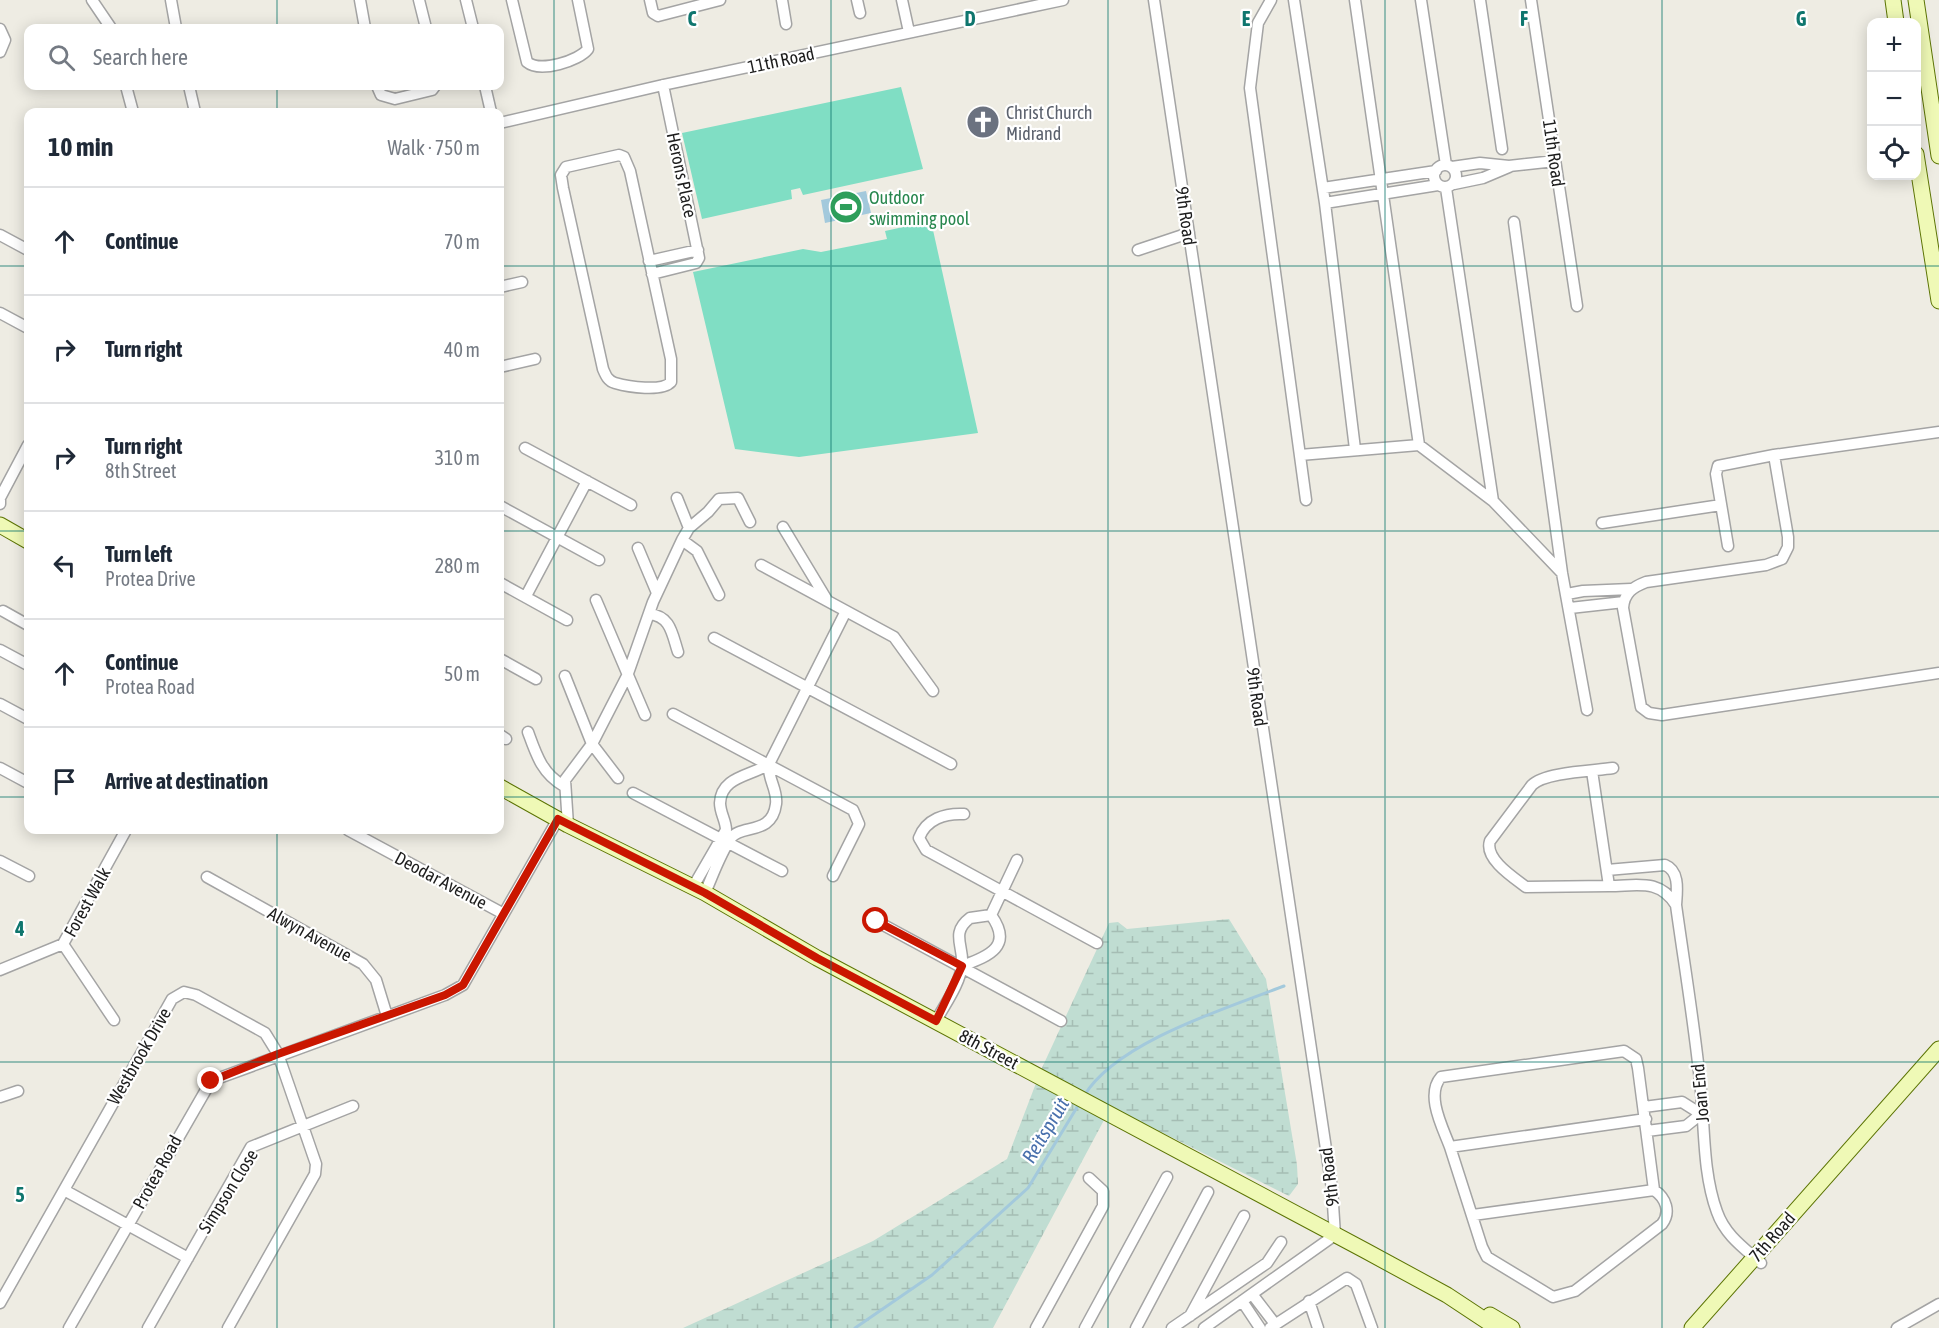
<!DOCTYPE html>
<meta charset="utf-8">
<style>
:root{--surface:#fff;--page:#f6f6f7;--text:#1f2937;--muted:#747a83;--line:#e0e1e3}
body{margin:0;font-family:"Asap Condensed",sans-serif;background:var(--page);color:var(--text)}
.controls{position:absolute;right:18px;top:18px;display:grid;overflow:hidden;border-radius:12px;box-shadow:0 3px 15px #0003}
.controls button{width:54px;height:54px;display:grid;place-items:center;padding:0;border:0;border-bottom:2px solid var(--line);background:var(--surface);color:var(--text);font:30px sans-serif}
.stop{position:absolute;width:18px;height:18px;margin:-14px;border:4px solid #ca1600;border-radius:50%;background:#fff}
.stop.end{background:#ca1600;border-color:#fff;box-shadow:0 2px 6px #0008}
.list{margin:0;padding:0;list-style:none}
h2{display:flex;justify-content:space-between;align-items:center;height:78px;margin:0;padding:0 24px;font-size:26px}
h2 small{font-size:20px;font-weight:400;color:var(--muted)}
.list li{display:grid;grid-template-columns:39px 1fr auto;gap:18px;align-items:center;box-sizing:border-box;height:108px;padding:0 24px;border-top:2px solid var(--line)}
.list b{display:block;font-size:22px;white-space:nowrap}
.list p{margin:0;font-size:20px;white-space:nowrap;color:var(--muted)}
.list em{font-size:20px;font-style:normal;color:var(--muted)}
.icon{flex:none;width:33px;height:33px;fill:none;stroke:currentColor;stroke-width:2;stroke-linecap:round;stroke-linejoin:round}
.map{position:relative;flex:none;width:1939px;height:1328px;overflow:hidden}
.search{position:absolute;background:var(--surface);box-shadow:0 3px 15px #0003;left:24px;top:24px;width:480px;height:66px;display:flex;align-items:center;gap:15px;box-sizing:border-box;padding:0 21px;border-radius:12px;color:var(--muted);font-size:22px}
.panel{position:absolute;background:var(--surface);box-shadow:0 3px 15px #0003;left:24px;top:108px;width:480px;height:726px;border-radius:12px}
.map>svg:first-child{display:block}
</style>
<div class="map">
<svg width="1939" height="1328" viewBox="0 0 1939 1328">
<defs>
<pattern id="wetland-marsh" width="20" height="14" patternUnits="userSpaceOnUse" patternTransform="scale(1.5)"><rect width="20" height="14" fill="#c0ddd2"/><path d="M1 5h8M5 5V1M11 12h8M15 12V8" fill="none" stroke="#a5bdb4"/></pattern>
</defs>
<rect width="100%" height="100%" fill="#eeece3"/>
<path fill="url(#wetland-marsh)" d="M1229,919L1266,979L1297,1165L1298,1184L1289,1196L1111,1107L993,1328H683L873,1241L1007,1159L1041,1070L1109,923L1118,922L1127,929Z"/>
<path fill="#80dec4" d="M901,87L923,169L803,195L800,188L791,190L792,199L702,219L682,133Z
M931,221L978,433L799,457L735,449L693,272L803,249L821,252L887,239L885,231Z"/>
<path fill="#a3c9dc" d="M866,191L871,213L825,223L821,200Z"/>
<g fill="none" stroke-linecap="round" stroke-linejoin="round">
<path stroke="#a3c9dc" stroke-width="3" d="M1084,1096C1116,1042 1227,1008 1284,986
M855,1328L932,1275L1028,1188L1079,1104"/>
<defs>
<path id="street" d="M92,0L111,28
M171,0L176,28
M360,0L365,28
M419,0L426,28
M466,0L473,28
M512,0L527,62C540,73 579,61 588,49L578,0
M650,0L653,13L658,16L720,0
M782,0L786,24
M857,0L860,13
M902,0L909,32
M1154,0L1332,1189L1335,1235L1204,1328
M1271,0L1258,23L1250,88L1306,500
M1294,0L1325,203L1355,449
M1355,0L1419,445
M1421,0L1446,165
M1480,0L1502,149
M1531,0L1577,306
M0,29L5,40L0,52
M126,86L133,112
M189,86L195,112
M377,86L381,95L395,99L432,90L435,86
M485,86L491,112
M500,123L663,85L1063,0
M619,155L624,157L630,171L671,359V382C662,392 629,387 615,383C608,381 606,376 603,369L563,188L561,175L566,167Z
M1434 176a11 11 0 1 1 22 0a11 11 0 1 1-22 0Z
M1452,167L1480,163L1509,166L1555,161
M1454,184L1483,178L1509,167
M1323,188L1436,171
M1446,188L1493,501
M1325,203L1438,185
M1514,222L1562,573L1587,710
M0,235L28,250
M1138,250L1189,233
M649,261L698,250
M652,274L696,263L699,258L663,85
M500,287L522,282
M0,313L28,328
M500,367L535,359
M525,448L631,505
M1300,455L1419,445L1493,501L1562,573
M1774,455L1788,537V547L1782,559L1766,565L1646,582C1633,587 1624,593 1623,608L1641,707L1649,713L1662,715L1939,673
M677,498L689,528
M0,504V498L28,445
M500,506L599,560
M1602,523L1721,505
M783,527L827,600
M682,540L697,551L719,595
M1728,546L1716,474L1718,466L1774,455L1939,432
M638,548L657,593
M761,565L894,637L933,691
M500,583L567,620
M1567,594L1583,591L1631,589
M526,596L587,481
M596,600L645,715
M1570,608L1624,602
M3,611L28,625
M649,614C671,616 672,634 678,652
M714,638L951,764
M0,650L28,665
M500,659L536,679
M565,676L592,744L618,778
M0,704L28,719
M673,714L853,810L859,824L833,876
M528,732C536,754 542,774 564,786
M500,735L506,739
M0,768L28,783
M1592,771L1609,886L1526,887C1514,878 1484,859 1490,841L1532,785C1545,772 1593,771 1613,768
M633,793L782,871
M964,814C945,813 926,819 919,838L926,850L1097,943
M568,825L565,780L592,744L627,676L653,602L682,540L689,528L708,512L719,499L738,498L750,522
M348,830L502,913
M0,861L29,876
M1607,870L1665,865C1680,871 1677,891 1676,905C1684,963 1694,1022 1700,1081C1705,1124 1702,1171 1717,1212C1725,1235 1744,1248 1761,1263
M207,877L363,964L376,980L387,1016
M1609,886C1637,886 1659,878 1676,905
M693,887L726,830C726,821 720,813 720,803C721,776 752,776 769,764
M705,893C713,875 720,854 731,838C741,824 772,836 776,804C778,790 767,778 769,764L846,611
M991,915L1017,860
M876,921L1061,1021
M63,944L114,1020
M962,966C988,956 1014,947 991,915
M0,970L63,944L126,830
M936,1021C945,1004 960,984 962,965C964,946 950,933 970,918L991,915
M0,1097L18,1091
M1644,1107L1682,1102L1701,1114
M1647,1131L1686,1126L1701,1114
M1450,1147C1443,1128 1425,1095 1441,1077L1624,1051L1636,1059L1638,1068L1654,1190
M64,1190L188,1258
M1473,1215L1654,1190C1666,1198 1671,1212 1662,1224L1575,1291L1553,1297L1487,1257L1482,1247L1450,1147L1646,1119
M1252,1294L1275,1324
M1242,1301L1260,1328
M1309,1301L1318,1328
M0,1303L172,999L184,992L196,995L265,1033L278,1054L316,1164L315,1174L228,1328
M1190,1316L1244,1216
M69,1328L211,1081L445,995L463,985L558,819
M148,1328L251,1147L353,1106
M1036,1328L1103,1206V1191L1089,1178
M1085,1328L1167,1177
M1136,1328L1208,1192
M1172,1328L1267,1263L1281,1242
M1270,1328L1347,1278L1356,1284L1372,1328
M1897,1328L1939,1304"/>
<path id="secondary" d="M1893,0L1896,22
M1916,0L1939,156
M1916,154L1939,301
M0,525L28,541
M500,787L568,825L705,893L817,958L1366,1251L1447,1295L1497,1328
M1490,1315L1512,1328
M1692,1328L1939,1049"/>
</defs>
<use href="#street" stroke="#a4a4a4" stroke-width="13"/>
<use href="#secondary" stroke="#5c7404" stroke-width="17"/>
<use href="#street" stroke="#fff" stroke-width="10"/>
<use href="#secondary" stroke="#eff9b6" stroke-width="15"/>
</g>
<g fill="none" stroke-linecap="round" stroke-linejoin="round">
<path stroke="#ca1600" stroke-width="8" d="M211,1081L278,1054L445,995L463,985L558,819L705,893L817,958L936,1021L962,966L876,921"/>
</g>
<path fill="none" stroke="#0f766e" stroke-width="1.5" stroke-opacity="0.55" d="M277,0V28M554,0V1328M831,0V1328M1108,0V1328M1385,0V1328M1662,0V1328M277,86V112M0,266H28M500,266H1939M0,531H28M500,531H1939M0,797H28M500,797H1939M277,830V1328M0,1062H1939"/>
<defs>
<symbol id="church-disc" viewBox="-11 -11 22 22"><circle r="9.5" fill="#6b7280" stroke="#fff"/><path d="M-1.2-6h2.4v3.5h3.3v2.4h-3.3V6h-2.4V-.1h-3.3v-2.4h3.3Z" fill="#fff"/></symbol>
<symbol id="stadium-disc" viewBox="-11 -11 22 22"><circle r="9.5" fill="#2e9e5b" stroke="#fff"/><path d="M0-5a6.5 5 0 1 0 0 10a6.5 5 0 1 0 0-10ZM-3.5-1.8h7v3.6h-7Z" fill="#fff"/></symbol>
</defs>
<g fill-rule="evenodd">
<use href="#church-disc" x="964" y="103" width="38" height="38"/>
<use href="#stadium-disc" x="827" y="188" width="38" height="38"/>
</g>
<g text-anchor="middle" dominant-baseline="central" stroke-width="4.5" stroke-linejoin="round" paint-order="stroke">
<g font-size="18" fill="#1d1d1d" stroke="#fff">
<text transform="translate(781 60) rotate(-12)">11th Road</text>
<text transform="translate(1554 153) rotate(82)">11th Road</text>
<text transform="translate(682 175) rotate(78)">Herons Place</text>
<text transform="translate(1186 216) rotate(82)">9th Road</text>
<text transform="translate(1257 697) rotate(82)">9th Road</text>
<text transform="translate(441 880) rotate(28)">Deodar Avenue</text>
<text transform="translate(87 902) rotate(-61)">Forest Walk</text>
<text transform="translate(310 934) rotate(29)">Alwyn Avenue</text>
<text transform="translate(989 1049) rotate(28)">8th Street</text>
<text transform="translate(139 1056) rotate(-60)">Westbrook Drive</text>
<text transform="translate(1700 1093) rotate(-95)">Joan End</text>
<text transform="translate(157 1172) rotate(-61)">Protea Road</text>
<text transform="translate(1329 1177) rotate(-97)">9th Road</text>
<text transform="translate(228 1191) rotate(-58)">Simpson Close</text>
<text transform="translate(1772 1237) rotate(-49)">7th Road</text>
</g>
<g font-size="18" fill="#5b616d" stroke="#fff" text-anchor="start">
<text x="1006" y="112">Christ Church<tspan x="1006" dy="21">Midrand</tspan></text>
</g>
<g font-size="18" fill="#27864d" stroke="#fff" text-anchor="start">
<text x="869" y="197">Outdoor<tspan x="869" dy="21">swimming pool</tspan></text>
</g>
<g font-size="20" font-style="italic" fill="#4a71ad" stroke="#fff">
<text transform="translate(1045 1130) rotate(-59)">Reitspruit</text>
</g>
</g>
<g font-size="20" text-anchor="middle" font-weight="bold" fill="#0f766e" stroke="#fff" stroke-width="4.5" stroke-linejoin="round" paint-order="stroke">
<text x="692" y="26">C</text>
<text x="970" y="26">D</text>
<text x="1246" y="26">E</text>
<text x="1524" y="26">F</text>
<text x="1801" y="26">G</text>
<text x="20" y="936">4</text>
<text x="20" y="1202">5</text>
</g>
</svg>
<div class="controls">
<button>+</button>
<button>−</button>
<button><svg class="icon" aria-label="locate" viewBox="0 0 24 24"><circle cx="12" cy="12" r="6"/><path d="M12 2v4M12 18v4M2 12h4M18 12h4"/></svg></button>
</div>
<div class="stop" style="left:876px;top:921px"></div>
<div class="stop end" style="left:211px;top:1081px"></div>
<div class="search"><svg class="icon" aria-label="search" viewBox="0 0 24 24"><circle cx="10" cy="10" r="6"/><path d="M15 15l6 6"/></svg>Search here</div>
<section class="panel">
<h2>10 min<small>Walk · 750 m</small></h2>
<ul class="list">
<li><svg class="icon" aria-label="ahead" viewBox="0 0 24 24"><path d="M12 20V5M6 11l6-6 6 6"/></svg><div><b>Continue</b></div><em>70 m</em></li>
<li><svg class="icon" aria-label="right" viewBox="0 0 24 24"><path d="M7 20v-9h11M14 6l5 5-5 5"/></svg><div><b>Turn right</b></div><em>40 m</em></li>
<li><svg class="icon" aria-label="right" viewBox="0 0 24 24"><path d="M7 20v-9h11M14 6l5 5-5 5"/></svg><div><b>Turn right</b><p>8th Street</p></div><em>310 m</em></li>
<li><svg class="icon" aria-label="left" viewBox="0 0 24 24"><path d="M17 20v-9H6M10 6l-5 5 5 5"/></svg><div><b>Turn left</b><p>Protea Drive</p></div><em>280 m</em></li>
<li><svg class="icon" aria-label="ahead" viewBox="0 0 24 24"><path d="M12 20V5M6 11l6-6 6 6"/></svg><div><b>Continue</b><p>Protea Road</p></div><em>50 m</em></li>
<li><svg class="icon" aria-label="arrive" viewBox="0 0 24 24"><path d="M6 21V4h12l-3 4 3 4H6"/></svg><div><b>Arrive at destination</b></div></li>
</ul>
</section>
</div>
